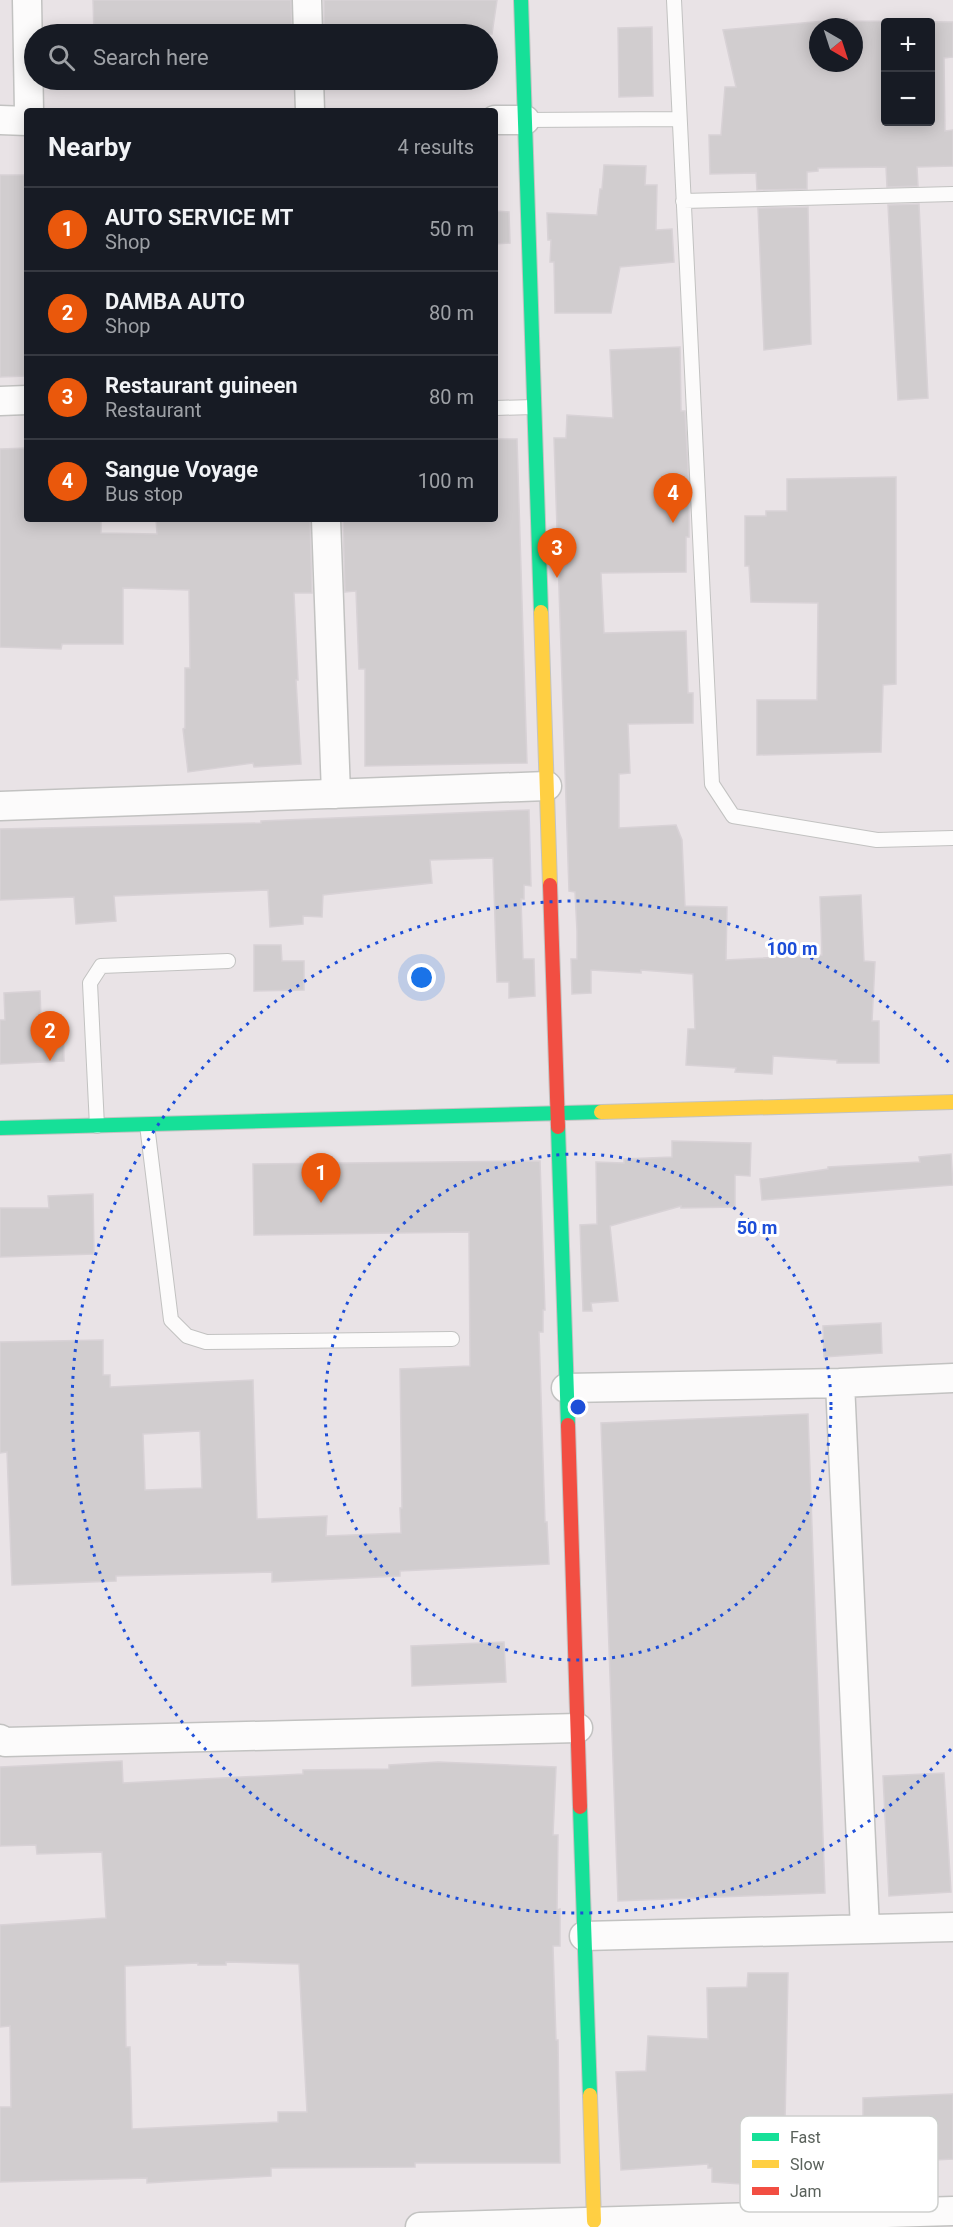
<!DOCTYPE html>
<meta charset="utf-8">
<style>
:root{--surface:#171b24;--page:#20242c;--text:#f1f3f6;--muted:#9ea1a6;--line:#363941;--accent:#ea580c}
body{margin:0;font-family:Roboto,sans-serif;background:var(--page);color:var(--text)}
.controls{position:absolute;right:18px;top:18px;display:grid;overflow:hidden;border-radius:6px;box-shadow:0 3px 15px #0003}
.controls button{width:54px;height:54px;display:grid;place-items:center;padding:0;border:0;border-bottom:2px solid var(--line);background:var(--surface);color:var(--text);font:30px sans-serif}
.compass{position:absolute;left:809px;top:18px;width:54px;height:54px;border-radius:50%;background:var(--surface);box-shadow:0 3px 15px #0003;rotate:141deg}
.you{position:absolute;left:422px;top:978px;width:21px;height:21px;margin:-15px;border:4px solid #fff;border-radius:50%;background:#1a73e8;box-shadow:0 0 0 9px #1a73e833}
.badge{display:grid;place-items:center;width:39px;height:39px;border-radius:50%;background:var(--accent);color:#fff;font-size:20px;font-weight:700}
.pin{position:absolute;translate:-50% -50px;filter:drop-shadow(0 2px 3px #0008)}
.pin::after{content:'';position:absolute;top:32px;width:21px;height:18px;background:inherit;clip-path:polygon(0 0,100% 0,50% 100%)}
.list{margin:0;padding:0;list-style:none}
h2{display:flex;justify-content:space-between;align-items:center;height:78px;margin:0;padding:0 24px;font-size:26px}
h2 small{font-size:20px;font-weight:400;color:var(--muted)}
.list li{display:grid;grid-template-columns:39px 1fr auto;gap:18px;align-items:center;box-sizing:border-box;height:84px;padding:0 24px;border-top:2px solid var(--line)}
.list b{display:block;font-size:22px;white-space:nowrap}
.list p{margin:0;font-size:20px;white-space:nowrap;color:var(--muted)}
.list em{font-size:20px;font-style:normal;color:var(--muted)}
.icon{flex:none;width:33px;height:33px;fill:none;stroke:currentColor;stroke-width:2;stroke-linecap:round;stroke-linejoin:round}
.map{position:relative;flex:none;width:953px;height:2227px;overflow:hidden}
.search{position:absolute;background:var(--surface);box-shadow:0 3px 15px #0003;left:24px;top:24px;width:474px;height:66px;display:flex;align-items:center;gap:15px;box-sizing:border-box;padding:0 21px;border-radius:33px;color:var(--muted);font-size:22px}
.panel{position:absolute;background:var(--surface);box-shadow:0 3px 15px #0003;left:24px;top:108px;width:474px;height:414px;border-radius:6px}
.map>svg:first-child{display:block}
</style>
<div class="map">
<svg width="953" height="2227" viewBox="0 0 953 2227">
<rect width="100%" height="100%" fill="#e9e3e6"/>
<path fill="#d1cdcf" stroke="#d8d2d6" stroke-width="1.5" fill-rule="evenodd" d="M93,0H291L292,34H94Z
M324,0H497L492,34H324Z
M847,19V21L953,22V57L944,58L945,131L953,130V166L917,167L918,186L887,187L886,167L818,168V171L807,172V189L757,190L756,173L710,174L709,135H721L725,87H736L723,30ZM885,22H930V122H885ZM818,27H854V63H818Z
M652,27L653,96L619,97L618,28Z
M604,165L646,166L645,185H657L656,230L672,229L674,262L620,267L611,313H555L554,262H550L551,240H548L547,213L597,215L600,189H602Z
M0,175H27V376L0,377Z
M919,204L928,398L898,400L888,205Z
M808,207L811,344L764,350L758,208Z
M495,211L509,212L510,243L495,244Z
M680,347L681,411H685L689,487V537H686V572L601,573L604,633L686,631L688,693H693V723L628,724L630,773L619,774V828L676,825L682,840L685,906L727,907L726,960L822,955L820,897L861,895L864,961L875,962L872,1021H879V1063H837V1060L773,1056L772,1074L735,1072L736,1068L686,1065L688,1029H695L693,974L641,970V973L591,970V993L572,994L571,959H577V931L575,892L569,891L554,438H566L567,415L613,418L610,350Z
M495,439H517L527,763L365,766V669H359L356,591L345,592L343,519H495Z
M27,448V519H101V533L157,534L156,519H310L312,593H294L298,680H296L301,764L254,767L253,763L188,772L183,729L185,728V668H190L189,590L123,588V644H62L61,649L0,647V449Z
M896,477V684L883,685L881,752L757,755V700H817L818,603L751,602L749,566H745V516H766V511H787V479Z
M529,810L531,886L524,885V899H521L523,959H534L535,996L509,998V982H497L493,858L430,860L432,883L323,895L322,917L303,916V924L270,927L268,890L114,896L116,921L76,924L74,897L0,900V829L261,823V821Z
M254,945H281L282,961H304V990L254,991Z
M40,991L41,1018L63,1017L64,1061L0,1064V1020H5L4,993Z
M672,1141L751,1143L750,1176L735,1175V1207L681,1208V1206L610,1226L618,1301L591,1303L592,1311H583L580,1225L597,1224L596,1162L624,1163V1159L672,1157Z
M951,1154L953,1185L762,1200L760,1179L828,1169V1167L920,1162L919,1157Z
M540,1161L545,1310H543V1332H539L545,1522H547L549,1564L400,1571V1576L272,1582V1572L116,1576V1581L12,1585L7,1452L0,1453V1342L103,1340V1375H110V1387L253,1380L257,1519L327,1516L326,1536L401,1533L400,1508H402L400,1369L470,1366L469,1232L254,1235L253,1164ZM200,1431L202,1488L145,1490L143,1434Z
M93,1194L94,1254L0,1257V1208H49L48,1196Z
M881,1323L882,1353L824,1357L823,1326Z
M808,1414L825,1893L618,1901L601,1423Z
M504,1642L506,1682L412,1686L411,1646Z
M122,1761L123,1783L303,1774V1770L389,1769V1765L438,1762L556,1767L553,1835H558L557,1910L560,1909V1946H553L556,2040H558L560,2163H415V2167L271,2168V2176L147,2183V2178L0,2182V2107H11L10,2026L0,2027V1925L106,1918L102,1852L37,1854L36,1845L0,1846V1767ZM226,1962L299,1964L307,2112H278V2122L132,2129L130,2047H126L125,1966L198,1963V1965H226Z
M944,1773L951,1892L889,1896L883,1776Z
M748,1973H788L785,2123L863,2121V2098L953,2094V2159L864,2164V2166L786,2168L785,2187L712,2182V2168H708V2164L621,2170L616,2072L646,2071L648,2036L708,2039L707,1988L747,1987Z"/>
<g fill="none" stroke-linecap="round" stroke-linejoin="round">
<defs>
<path id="lane" d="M674,0L712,784L733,816L877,840L953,838
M525,120L679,119
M683,201L953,194
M495,408L534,407
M147,1125L171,1320L187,1336L206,1342L452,1339
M97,1126L90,983L101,966L228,961"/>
<path id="street" d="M27,0L29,111
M307,0L308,34
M309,80L310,111
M0,120L27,121
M495,120H525
M0,401L27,400
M326,519L336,794
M0,806L547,786
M840,1383L865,1929
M566,1388L840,1383L953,1378
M0,1739L5,1742L578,1728
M584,1936L953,1927
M420,2227L953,2211"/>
<path id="fast" d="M521,0L541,612
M558,1127L568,1425
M0,1128L601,1112
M580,1807L590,2095"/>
<path id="slow" d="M541,612L550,885
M601,1112L953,1102
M590,2095L594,2221"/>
<path id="jam" d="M550,885L558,1127
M568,1425L580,1807"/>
</defs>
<use href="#lane" stroke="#c2c2c1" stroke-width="16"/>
<use href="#street" stroke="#c2c2c1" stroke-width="31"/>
<use href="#fast" stroke="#c3c3c2" stroke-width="16"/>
<use href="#slow" stroke="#c3c3c2" stroke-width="16"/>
<use href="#jam" stroke="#c3c3c2" stroke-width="16"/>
<use href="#lane" stroke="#fcfbfb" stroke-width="14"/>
<use href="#street" stroke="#fcfbfb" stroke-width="28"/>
<use href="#fast" stroke="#16e098" stroke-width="14"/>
<use href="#slow" stroke="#ffcf43" stroke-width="14"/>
<use href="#jam" stroke="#f24e42" stroke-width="14"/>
</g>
<g fill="none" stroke="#1d4ed8" stroke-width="3" stroke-dasharray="3 6">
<circle cx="578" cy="1407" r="253"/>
<path d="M951 1749A506 506 0 1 1 951 1065"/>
</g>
<rect x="740" y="2116" width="198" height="96" rx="9" fill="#fff" stroke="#ced0ce" stroke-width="1.5"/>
<rect x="752" y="2133" width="27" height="8" fill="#16e098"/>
<rect x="752" y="2160" width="27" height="8" fill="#ffcf43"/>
<rect x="752" y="2187" width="27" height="8" fill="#f24e42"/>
<g font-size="16" fill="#5a615b">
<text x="790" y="2143">Fast</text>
<text x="790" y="2170">Slow</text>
<text x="790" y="2197">Jam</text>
</g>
<circle cx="578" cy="1407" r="9" fill="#1d4ed8" stroke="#fff" stroke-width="3"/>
<g font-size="18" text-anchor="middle" font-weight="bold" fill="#1d4ed8" stroke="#fff" stroke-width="6" stroke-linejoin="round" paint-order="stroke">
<text x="792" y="955">100 m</text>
<text x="757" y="1234">50 m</text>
</g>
</svg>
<div class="controls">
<button>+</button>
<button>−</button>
</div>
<svg class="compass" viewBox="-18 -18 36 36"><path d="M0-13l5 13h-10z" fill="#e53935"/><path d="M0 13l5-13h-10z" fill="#9ea1a6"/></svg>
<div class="you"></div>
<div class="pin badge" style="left:321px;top:1203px">1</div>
<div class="pin badge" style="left:50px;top:1061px">2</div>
<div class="pin badge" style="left:557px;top:578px">3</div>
<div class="pin badge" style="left:673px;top:523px">4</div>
<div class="search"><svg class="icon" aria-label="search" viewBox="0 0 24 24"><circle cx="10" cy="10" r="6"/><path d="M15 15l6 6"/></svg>Search here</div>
<section class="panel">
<h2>Nearby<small>4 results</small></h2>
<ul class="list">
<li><span class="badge">1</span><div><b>AUTO SERVICE MT</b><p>Shop</p></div><em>50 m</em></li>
<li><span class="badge">2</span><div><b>DAMBA AUTO</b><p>Shop</p></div><em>80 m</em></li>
<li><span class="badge">3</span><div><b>Restaurant guineen</b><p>Restaurant</p></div><em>80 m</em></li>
<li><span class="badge">4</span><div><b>Sangue Voyage</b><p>Bus stop</p></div><em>100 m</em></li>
</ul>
</section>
</div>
